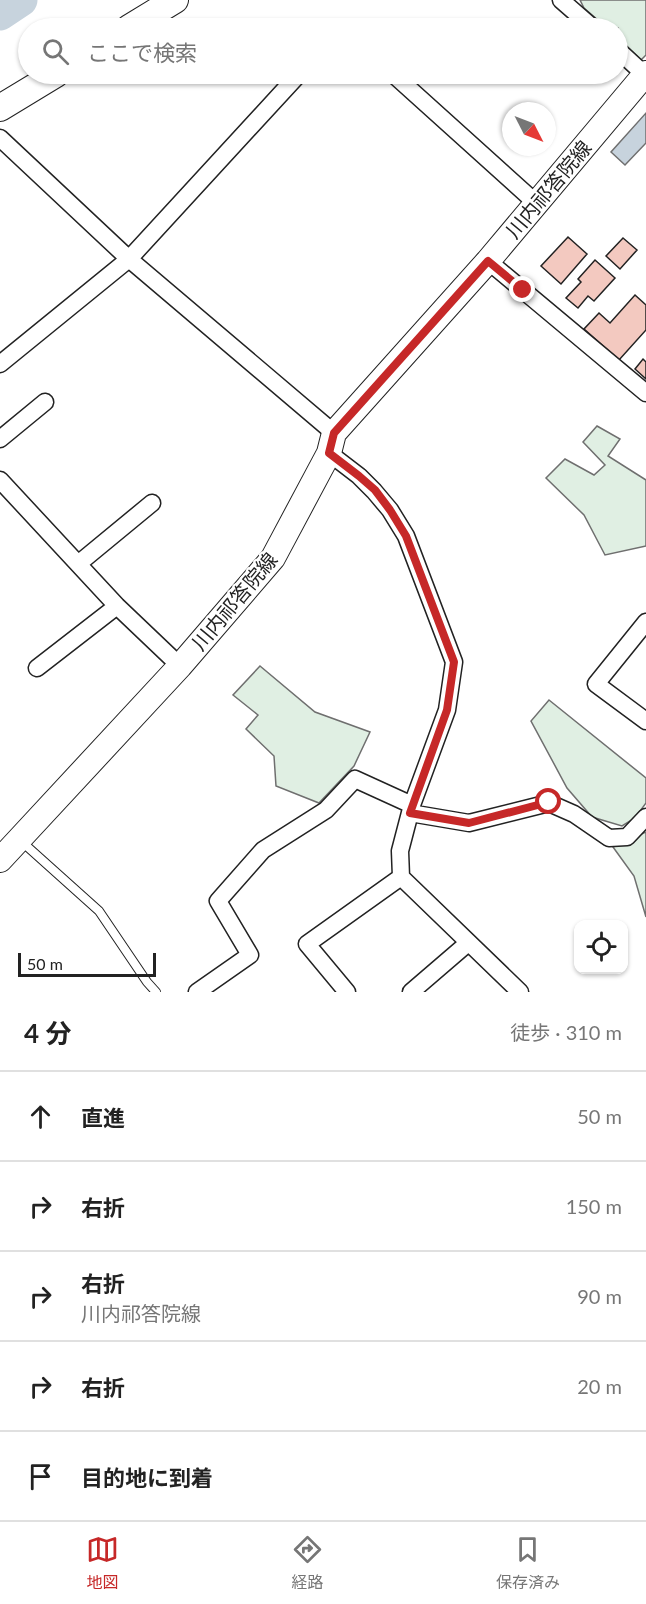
<!DOCTYPE html>
<html lang="ja">
<meta charset="utf-8">
<style>
:root{--surface:#fff;--page:#f6f6f6;--text:#222;--muted:#767676;--line:#e0e0e0;--accent:#c62828}
body{margin:0;font-family:Lato,"Noto Sans JP",sans-serif;background:var(--page);color:var(--text)}
.controls{position:absolute;right:18px;bottom:18px;display:grid;overflow:hidden;border-radius:12px;box-shadow:0 2px 4px #0004}
.controls button{width:54px;height:54px;display:grid;place-items:center;padding:0;border:0;border-bottom:2px solid var(--line);background:var(--surface);color:var(--text);font:30px sans-serif}
.compass{position:absolute;left:502px;top:102px;width:54px;height:54px;border-radius:50%;background:var(--surface);box-shadow:0 2px 4px #0004;rotate:132deg}
.scale{position:absolute;left:18px;bottom:15px;width:138px;box-sizing:border-box;padding-left:6px;border:3px solid #222;border-top:0;font-size:16px;line-height:21px;white-space:nowrap;color:#222;-webkit-text-stroke:4px #fff;paint-order:stroke}
.stop{position:absolute;width:18px;height:18px;margin:-14px;border:4px solid #c62828;border-radius:50%;background:#fff}
.stop.end{background:#c62828;border-color:#fff;box-shadow:0 2px 6px #0008}
.list{margin:0;padding:0;list-style:none}
h2{display:flex;justify-content:space-between;align-items:center;height:78px;margin:0;padding:0 24px;font-size:26px}
h2 small{font-size:20px;font-weight:400;color:var(--muted)}
.list li{display:grid;grid-template-columns:39px 1fr auto;gap:18px;align-items:center;box-sizing:border-box;height:90px;padding:0 24px;border-top:2px solid var(--line)}
.list b{display:block;font-size:22px;white-space:nowrap}
.list p{margin:0;font-size:20px;white-space:nowrap;color:var(--muted)}
.list em{font-size:20px;font-style:normal;color:var(--muted)}
.icon{flex:none;width:33px;height:33px;fill:none;stroke:currentColor;stroke-width:2;stroke-linecap:round;stroke-linejoin:round}
.map{position:relative;flex:none;width:646px;height:992px;overflow:hidden}
.search{position:absolute;background:var(--surface);box-shadow:0 2px 4px #0004;left:18px;right:18px;top:18px;height:66px;display:flex;align-items:center;gap:15px;box-sizing:border-box;padding:0 21px;border-radius:33px;color:var(--muted);font-size:22px}
.sheet{height:528px;background:var(--surface)}
nav{display:flex;justify-content:space-around;align-items:center;box-sizing:border-box;height:84px;border-top:2px solid var(--line);background:var(--surface);font-size:16px;color:var(--muted)}
nav a{display:grid;justify-items:center;gap:3px}
nav .on{color:var(--accent)}
.map>svg:first-child{display:block}
</style>
<div class="map">
<svg width="646" height="992" viewBox="0 0 646 992">
<rect width="100%" height="100%" fill="#fff"/>
<path fill="#e0efe3" stroke="#6f6f6f" stroke-width="1.5" d="M580,0H646V55L641,60L618,38V28H607L584,8Z
M597,426L620,439L608,456L646,480V546L605,555L584,515L546,478L565,459L594,475L605,465L583,442Z
M260,666L315,712L370,732L354,766L319,803L276,786L274,756L246,729L258,715L233,695Z
M549,700L646,778V803L635,818L622,826L592,817L567,788L531,721Z
M646,832V917L634,876L613,847Z"/>
<path fill="#c7d3dd" stroke="#6f6f6f" stroke-width="1.5" d="M646,113V143L625,165L611,152Z"/>
<g fill="none" stroke-linecap="round" stroke-linejoin="round">
<path stroke="#c7d3dd" stroke-width="33" d="M0,14L21,0"/>
</g>
<path fill="#f3c9c0" stroke="#222" stroke-width="1.5" d="M568,237L587,254L561,284L541,266Z
M623,238L637,250L620,269L606,256Z
M595,260L615,278L594,301L588,296L578,308L566,298L581,282L578,279Z
M635,295L646,305V330L619,360L584,329L599,313L610,323Z
M643,359L646,362V379L635,369Z"/>
<g fill="none" stroke-linecap="round" stroke-linejoin="round">
<defs>
<path id="service" d="M21,841L99,911L147,982L156,992"/>
<path id="minor" d="M561,0L593,28
M341,28H343
M618,50L645,75
M393,74L536,203
M0,138L129,259L334,433
M488,261L646,393
M0,364L129,259L299,74
M0,439L45,402
M329,453L359,476L374,491L390,510L406,536L454,662L447,710L412,805L400,851L401,877L520,992
M0,480L117,606L180,666
M78,564L152,503
M646,622L596,684L646,721
M37,668L117,606
M410,813L469,823L549,803L574,814L609,838L627,837L646,817
M197,992L250,955L218,901L263,850L326,810L355,779L412,805
M347,992L307,944L401,877
M411,992L468,943"/>
<path id="secondary" d="M0,860L180,666L273,558L329,453L334,433L488,261L646,73"/>
<path id="primary" d="M129,28L175,0
M0,108L56,74"/>
</defs>
<use href="#service" stroke="#222" stroke-width="10"/>
<use href="#minor" stroke="#222" stroke-width="19"/>
<use href="#secondary" stroke="#222" stroke-width="26"/>
<use href="#primary" stroke="#222" stroke-width="28"/>
<use href="#service" stroke="#fff" stroke-width="8"/>
<use href="#minor" stroke="#fff" stroke-width="16"/>
<use href="#secondary" stroke="#fff" stroke-width="24"/>
<use href="#primary" stroke="#fff" stroke-width="26"/>
</g>
<g fill="none" stroke-linecap="round" stroke-linejoin="round">
<path stroke="#c62828" stroke-width="8" d="M523,290L488,261L334,433L329,453L359,476L375,490L390,510L406,536L454,662L447,710L410,813L469,823L549,802"/>
</g>
<g text-anchor="middle" dominant-baseline="central" stroke-width="4.5" stroke-linejoin="round" paint-order="stroke">
<g font-size="20" fill="#222" stroke="#fff">
<text transform="translate(548 189) rotate(-50)">川内祁答院線</text>
<text transform="translate(234 601) rotate(-50)">川内祁答院線</text>
</g>
</g>
</svg>
<div class="controls">
<button><svg class="icon" aria-label="locate" viewBox="0 0 24 24"><circle cx="12" cy="12" r="6"/><path d="M12 2v4M12 18v4M2 12h4M18 12h4"/></svg></button>
</div>
<svg class="compass" viewBox="-18 -18 36 36"><path d="M0-13l5 13h-10z" fill="#e53935"/><path d="M0 13l5-13h-10z" fill="#767676"/></svg>
<div class="scale">50 m</div>
<div class="stop" style="left:549px;top:802px"></div>
<div class="stop end" style="left:523px;top:290px"></div>
<div class="search"><svg class="icon" aria-label="search" viewBox="0 0 24 24"><circle cx="10" cy="10" r="6"/><path d="M15 15l6 6"/></svg>ここで検索</div>
</div>
<section class="sheet">
<h2>4 分<small>徒歩 · 310 m</small></h2>
<ul class="list">
<li><svg class="icon" aria-label="ahead" viewBox="0 0 24 24"><path d="M12 20V5M6 11l6-6 6 6"/></svg><div><b>直進</b></div><em>50 m</em></li>
<li><svg class="icon" aria-label="right" viewBox="0 0 24 24"><path d="M7 20v-9h11M14 6l5 5-5 5"/></svg><div><b>右折</b></div><em>150 m</em></li>
<li><svg class="icon" aria-label="right" viewBox="0 0 24 24"><path d="M7 20v-9h11M14 6l5 5-5 5"/></svg><div><b>右折</b><p>川内祁答院線</p></div><em>90 m</em></li>
<li><svg class="icon" aria-label="right" viewBox="0 0 24 24"><path d="M7 20v-9h11M14 6l5 5-5 5"/></svg><div><b>右折</b></div><em>20 m</em></li>
<li><svg class="icon" aria-label="arrive" viewBox="0 0 24 24"><path d="M6 21V4h12l-3 4 3 4H6"/></svg><div><b>目的地に到着</b></div></li>
</ul>
</section>
<nav>
<a class="on"><svg class="icon" aria-label="map" viewBox="0 0 24 24"><path d="M3 6l6-2 6 2 6-2v14l-6 2-6-2-6 2zM9 4v14M15 6v14"/></svg>地図</a>
<a><svg class="icon" aria-label="directions" viewBox="0 0 24 24"><path d="M12 3l9 9-9 9-9-9zM9 14v-3h6M13 9l2 2-2 2"/></svg>経路</a>
<a><svg class="icon" aria-label="saved" viewBox="0 0 24 24"><path d="M7 4h10v16l-5-4-5 4z"/></svg>保存済み</a>
</nav>
